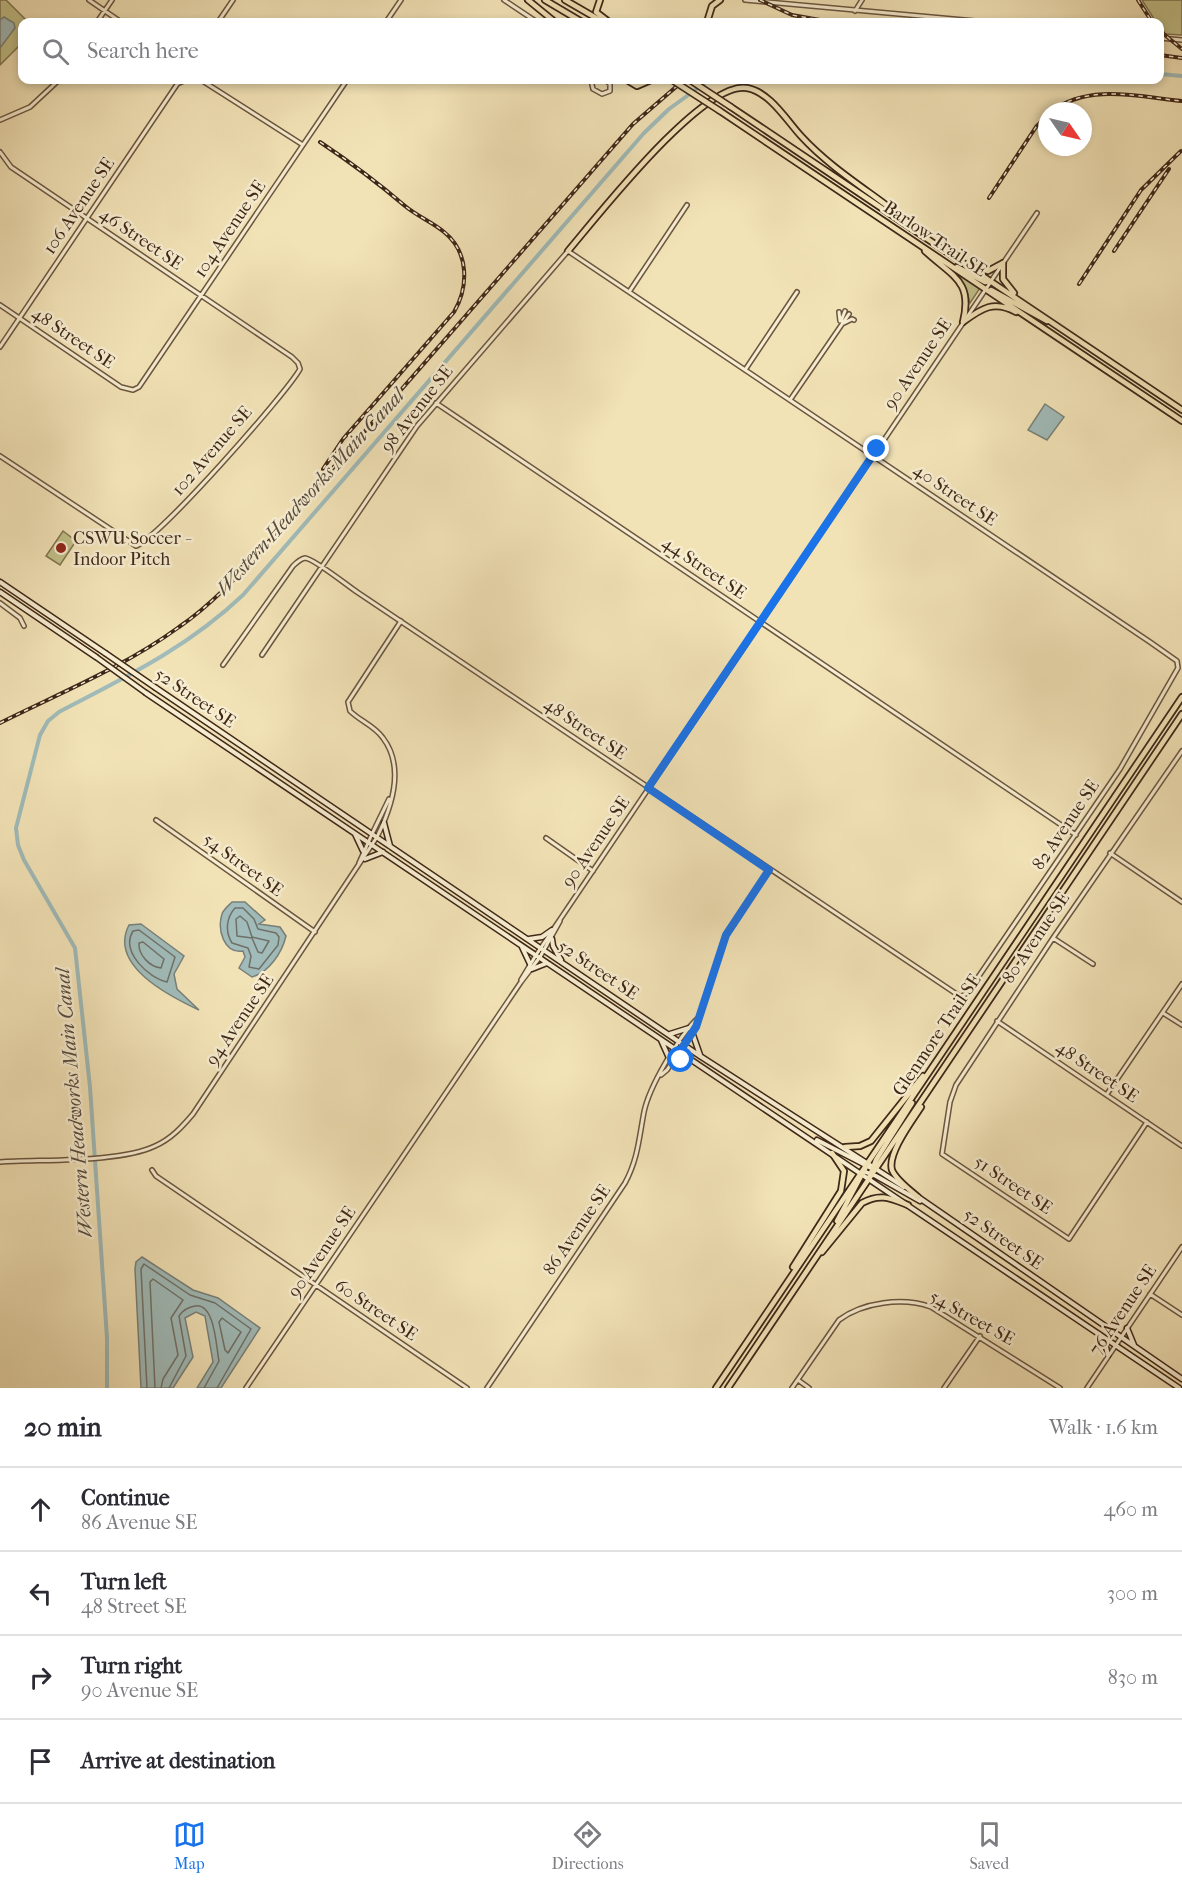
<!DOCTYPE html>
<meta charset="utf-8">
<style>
:root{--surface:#fff;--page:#f2f2f3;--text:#2b2b33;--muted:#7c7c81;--line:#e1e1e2;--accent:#1a73e8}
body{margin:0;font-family:"IM FELL French Canon",serif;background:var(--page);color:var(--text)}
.compass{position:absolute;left:1038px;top:102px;width:54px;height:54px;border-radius:50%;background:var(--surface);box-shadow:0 3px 9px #0003;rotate:124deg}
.stop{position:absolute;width:18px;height:18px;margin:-14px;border:4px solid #1a73e8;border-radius:50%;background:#fff}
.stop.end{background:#1a73e8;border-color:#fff;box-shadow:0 2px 6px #0008}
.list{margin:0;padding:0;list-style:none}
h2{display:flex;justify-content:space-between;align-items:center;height:78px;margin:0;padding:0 24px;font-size:26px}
h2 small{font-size:20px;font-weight:400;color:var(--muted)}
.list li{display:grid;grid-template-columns:39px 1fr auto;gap:18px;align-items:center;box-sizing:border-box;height:84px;padding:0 24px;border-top:2px solid var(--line)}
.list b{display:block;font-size:22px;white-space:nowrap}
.list p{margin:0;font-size:20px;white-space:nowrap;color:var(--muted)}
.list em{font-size:20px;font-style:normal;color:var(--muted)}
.icon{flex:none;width:33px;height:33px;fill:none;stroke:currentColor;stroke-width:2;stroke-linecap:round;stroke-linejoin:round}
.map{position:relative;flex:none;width:1182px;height:1388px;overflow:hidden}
.search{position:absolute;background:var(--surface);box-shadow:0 3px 9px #0003;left:18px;right:18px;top:18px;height:66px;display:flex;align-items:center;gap:15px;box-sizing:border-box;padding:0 21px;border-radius:12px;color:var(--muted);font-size:22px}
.sheet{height:414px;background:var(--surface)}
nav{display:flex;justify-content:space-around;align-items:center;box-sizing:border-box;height:84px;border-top:2px solid var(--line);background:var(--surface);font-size:16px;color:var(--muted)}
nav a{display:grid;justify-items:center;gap:3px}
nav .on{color:var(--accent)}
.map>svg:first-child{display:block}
</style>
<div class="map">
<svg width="1182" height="1388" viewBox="0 0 1182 1388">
<rect width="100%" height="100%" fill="#f2e3b7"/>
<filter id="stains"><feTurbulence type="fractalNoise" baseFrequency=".00333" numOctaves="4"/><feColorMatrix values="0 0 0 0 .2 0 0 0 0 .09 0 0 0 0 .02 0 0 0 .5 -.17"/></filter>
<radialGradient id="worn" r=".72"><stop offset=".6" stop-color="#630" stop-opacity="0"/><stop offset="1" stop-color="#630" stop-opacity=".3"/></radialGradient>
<path fill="#c2c189" stroke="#807450" stroke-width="1.5" d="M0,0H6L28,22H22V43L0,65Z
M1142,0H1182V35L1165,34L1160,22H1156Z
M955,272L980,288L970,303L965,286Z
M63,531L76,541L60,565L46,556Z"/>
<path fill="#a0bbb9" stroke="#798079" stroke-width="1.5" d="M4,17L14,23L15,28L0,48V20Z
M1045,404L1064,417L1047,440L1028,430Z
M232,902H245L265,920L259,924L280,927L286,936C282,953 269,972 252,977L239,968L245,957L243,951C224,954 217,930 222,914C223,910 229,905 232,902Z
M141,924L184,956L174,974L177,989L199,1010C169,996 108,965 129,925Z
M142,1257L193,1290L218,1298L260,1328L221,1388H197L213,1362L205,1316L196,1312L185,1318L193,1357L173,1388H141L135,1269L136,1262Z"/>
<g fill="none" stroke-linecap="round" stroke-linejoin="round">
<path stroke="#6f7168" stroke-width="1.5" d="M235,908H243L254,919L258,929L276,933L279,937L278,945L259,969L249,967L251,956L248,948L232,943C225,932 226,918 235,908Z
M240,916L247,922L252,937L269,941L262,953L258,952L252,938L237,936L236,919Z
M139,930L175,957L167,982C149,978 120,952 133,931Z
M139,943L143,942L164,959L161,968C150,967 138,955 139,943Z
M222,1318L241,1332L228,1353L225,1350L219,1322Z
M147,1388L141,1269L144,1264L190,1295L215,1303L251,1329L217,1388
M155,1388L150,1282L153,1279L183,1300L171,1318L178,1355L163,1379L161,1388
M169,1388L186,1356L179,1316C183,1310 188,1307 195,1306C215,1303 216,1346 219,1361L204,1388"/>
<path stroke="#a0bbb9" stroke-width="4" d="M1160,74L1182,76
M107,1388V1338L90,1087L75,948L24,860L18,845L16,828L40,735L48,721L59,712C126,677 187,648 243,595L644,133L669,109L709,80"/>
<defs>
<path id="minor" d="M89,0L121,22
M504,0L537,22
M855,11L862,0
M97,22L112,0
M386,22L401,0
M201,80L303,145
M591,80L593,89L602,94L610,91V84L605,80
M0,120L30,107L59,80
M0,152L11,167L292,357L298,363L300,369C287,393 157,540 136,546L0,456
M991,281L1037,213
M629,292L687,205
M0,305L121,387L133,390L139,387L347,80
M839,312L840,321
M841,321L845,311
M844,323L852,319L854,320
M745,370L797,292
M790,400L849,314
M436,403L1076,835
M0,603L20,618L24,626
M223,665L293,566C296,563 300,559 305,558C313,558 348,586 357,592L961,997L968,992L1120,769L1178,668L1177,661L1150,642L568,251L417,426L262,655
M156,820L315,932
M372,834L389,799
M377,837C392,807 405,767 383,738C375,726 360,721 350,711L348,702L401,621
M546,838L593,871
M1110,853L1182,902
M1053,938L1093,964
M521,980L536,955
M1163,1013L1182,1025
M997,1021L1182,1146
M661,1075L667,1070L696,1027L726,935L769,870
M1107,1094L1182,984
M1147,1122L1069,1239L942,1154L950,1102L956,1085L1053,938L1182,751
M152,1170L156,1176L467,1388
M1150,1294L1182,1315
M798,1380L809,1388
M246,1388L521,982L540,957
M487,1388L625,1183C638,1159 639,1138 644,1112C649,1087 679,1036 697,1019
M792,1388L839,1320C863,1302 903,1297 931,1307L1060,1388
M944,1388L980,1336
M1087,1388L1182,1247"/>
<path id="tertiary" d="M745,0L986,22
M218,22L233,0
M1160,38L1182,40
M177,84L186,80
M0,347L180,80
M359,863L372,834
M536,955L990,283
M540,957L560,921
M0,1162C42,1159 119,1163 155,1146C171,1139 182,1127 193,1114L377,837"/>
<path id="secondary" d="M0,582L105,653
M0,592L96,657
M156,688L700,1056L904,1187
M146,693L1179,1388
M384,823L390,846
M355,834L363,851
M365,859L383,852
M529,939L542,937L552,930
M552,939L553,946L561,960
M522,947L530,964
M532,969L547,963
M692,1032L700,1055
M670,1034L689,1028
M661,1040L669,1058
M672,1063L689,1058
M817,1140L873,1169
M863,1171L876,1176L920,1201
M918,1197L1182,1379
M1127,1328L1134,1345
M1104,1339L1108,1355"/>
<path id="primary" d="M528,0L555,22
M545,0L582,22
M565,0L603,22
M600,0L596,12L609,22
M707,22L712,6L720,0
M627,80L637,86L651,80
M731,107L1182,410
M720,111L1182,421
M568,251C597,217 703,80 747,88C770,92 787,121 801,136C833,171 876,195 912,225
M925,251C953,277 973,281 963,322
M1003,263V279L1014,293
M973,266L988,271L1003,263
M957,267L985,282L991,281
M991,290L1047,321
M963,322C982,308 994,300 1016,312
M845,1147L860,1146L871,1141L923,1076
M869,1178L876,1160L912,1103
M918,1197C910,1190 896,1180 892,1170C887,1154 912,1121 921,1107
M837,1221L867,1165
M822,1252L862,1203C880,1193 890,1198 908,1205
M793,1267L841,1191L844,1171L832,1153
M716,1388L1182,697
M728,1388L1182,714"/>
</defs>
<use href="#minor" stroke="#6b5640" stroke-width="6"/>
<use href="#tertiary" stroke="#6b5640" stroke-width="6"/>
<use href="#secondary" stroke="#3e2718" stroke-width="7"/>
<use href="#primary" stroke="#3e2718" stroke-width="8"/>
<use href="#minor" stroke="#f7edd0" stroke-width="3"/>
<use href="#tertiary" stroke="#f7edd0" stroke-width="3"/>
<use href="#secondary" stroke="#f7edd0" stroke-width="4"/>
<use href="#primary" stroke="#f2e3b7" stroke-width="4.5"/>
<defs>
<path id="rail" d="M760,0L792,15L831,22
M1138,0L1152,22
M1160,31L1182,49
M1160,55L1182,58
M1052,111C1089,83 1140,97 1182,101
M320,142C350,162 377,182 405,206C417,216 432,222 444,232C469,252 469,286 454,312L343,439L323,469
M989,198L1036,127L1047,116
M1114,251L1169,169
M1079,284L1141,190L1181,151
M0,723C60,693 124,667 179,627C211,605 237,577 263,548L633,124L684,80"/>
</defs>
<use href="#rail" stroke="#3e2718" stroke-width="4"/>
<use href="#rail" stroke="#f7edd0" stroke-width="1.5" stroke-dasharray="4.5" stroke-linecap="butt"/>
<defs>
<path id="secondary-bridge" d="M105,653L156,688
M96,657L146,693"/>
<path id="primary-bridge" d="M672,80L720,111
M690,80L731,107"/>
</defs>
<use href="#secondary-bridge" stroke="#3e2718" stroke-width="7" stroke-linecap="butt"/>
<use href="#primary-bridge" stroke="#3e2718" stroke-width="8" stroke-linecap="butt"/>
<use href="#secondary-bridge" stroke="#f7edd0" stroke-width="4"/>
<use href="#primary-bridge" stroke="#f2e3b7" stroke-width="4.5"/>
</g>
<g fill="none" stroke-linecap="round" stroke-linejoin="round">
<path stroke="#1a73e8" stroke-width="8" d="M681,1060L690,1057L680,1051L696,1027L726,935L769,870L648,788L877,449"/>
</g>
<circle fill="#8f2418" stroke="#f7edd0" stroke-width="2" cx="61" cy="548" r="6"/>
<g text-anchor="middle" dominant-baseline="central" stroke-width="5" stroke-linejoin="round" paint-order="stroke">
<g font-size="18" fill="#3e2718" stroke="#f7edd0">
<text transform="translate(79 206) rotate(-56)">106 Avenue SE</text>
<text transform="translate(230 229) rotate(-56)">104 Avenue SE</text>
<text transform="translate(141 239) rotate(34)">46 Street SE</text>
<text transform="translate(935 239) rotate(34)">Barlow Trail SE</text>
<text transform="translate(73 338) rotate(34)">48 Street SE</text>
<text transform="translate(918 364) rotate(-56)">90 Avenue SE</text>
<text transform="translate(417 409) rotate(-52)">98 Avenue SE</text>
<text transform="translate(212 451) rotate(-49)">102 Avenue SE</text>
<text transform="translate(955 495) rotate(34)">40 Street SE</text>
<text transform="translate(704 568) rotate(34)">44 Street SE</text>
<text transform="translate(195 698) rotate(34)">52 Street SE</text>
<text transform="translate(585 729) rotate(34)">48 Street SE</text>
<text transform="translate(1066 825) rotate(-56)">82 Avenue SE</text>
<text transform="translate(596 842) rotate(-56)">90 Avenue SE</text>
<text transform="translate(243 865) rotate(36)">54 Street SE</text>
<text transform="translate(1036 938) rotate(-56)">80 Avenue SE</text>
<text transform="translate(598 970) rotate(34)">52 Street SE</text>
<text transform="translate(240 1020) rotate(-56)">94 Avenue SE</text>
<text transform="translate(937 1035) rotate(-56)">Glenmore Trail SE</text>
<text transform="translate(1097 1072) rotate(34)">48 Street SE</text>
<text transform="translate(1013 1185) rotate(34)">51 Street SE</text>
<text transform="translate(577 1230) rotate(-56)">86 Avenue SE</text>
<text transform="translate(1003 1239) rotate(35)">52 Street SE</text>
<text transform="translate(322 1252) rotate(-56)">90 Avenue SE</text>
<text transform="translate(376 1310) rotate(34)">60 Street SE</text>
<text transform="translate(1123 1310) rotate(-56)">76 Avenue SE</text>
<text transform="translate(972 1318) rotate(29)">54 Street SE</text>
</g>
<g font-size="18" fill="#3e2718" stroke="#f7edd0" text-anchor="start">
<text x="73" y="538">CSWU Soccer -<tspan x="73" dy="21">Indoor Pitch</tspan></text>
</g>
<g font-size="20" font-style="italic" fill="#564c40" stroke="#f7edd0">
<text transform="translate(310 492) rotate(-48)">Western Headworks Main Canal</text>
<text transform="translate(74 1103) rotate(-95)">Western Headworks Main Canal</text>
</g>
</g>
<rect width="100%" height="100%" filter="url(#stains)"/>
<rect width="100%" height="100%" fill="url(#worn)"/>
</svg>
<svg class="compass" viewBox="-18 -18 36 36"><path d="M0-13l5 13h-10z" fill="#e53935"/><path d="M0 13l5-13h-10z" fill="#7c7c81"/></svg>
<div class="stop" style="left:681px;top:1060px"></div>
<div class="stop end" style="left:877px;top:449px"></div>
<div class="search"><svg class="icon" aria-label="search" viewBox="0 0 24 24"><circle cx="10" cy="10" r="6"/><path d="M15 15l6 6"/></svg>Search here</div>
</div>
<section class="sheet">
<h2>20 min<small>Walk · 1.6 km</small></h2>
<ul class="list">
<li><svg class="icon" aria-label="ahead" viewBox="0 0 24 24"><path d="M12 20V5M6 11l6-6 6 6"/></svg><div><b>Continue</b><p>86 Avenue SE</p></div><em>460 m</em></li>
<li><svg class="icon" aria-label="left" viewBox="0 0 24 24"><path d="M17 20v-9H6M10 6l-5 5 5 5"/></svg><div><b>Turn left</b><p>48 Street SE</p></div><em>300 m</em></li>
<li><svg class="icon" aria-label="right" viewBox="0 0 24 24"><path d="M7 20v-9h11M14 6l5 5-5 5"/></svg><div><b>Turn right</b><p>90 Avenue SE</p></div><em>830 m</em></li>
<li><svg class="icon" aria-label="arrive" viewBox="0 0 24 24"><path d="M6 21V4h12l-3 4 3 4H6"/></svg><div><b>Arrive at destination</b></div></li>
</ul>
</section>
<nav>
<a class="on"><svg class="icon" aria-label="map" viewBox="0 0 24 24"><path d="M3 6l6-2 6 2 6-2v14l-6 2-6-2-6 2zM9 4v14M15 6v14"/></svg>Map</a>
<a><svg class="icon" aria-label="directions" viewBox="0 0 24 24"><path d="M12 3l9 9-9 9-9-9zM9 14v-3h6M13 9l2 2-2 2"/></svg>Directions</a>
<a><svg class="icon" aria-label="saved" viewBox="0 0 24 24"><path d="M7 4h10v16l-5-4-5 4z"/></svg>Saved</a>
</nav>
